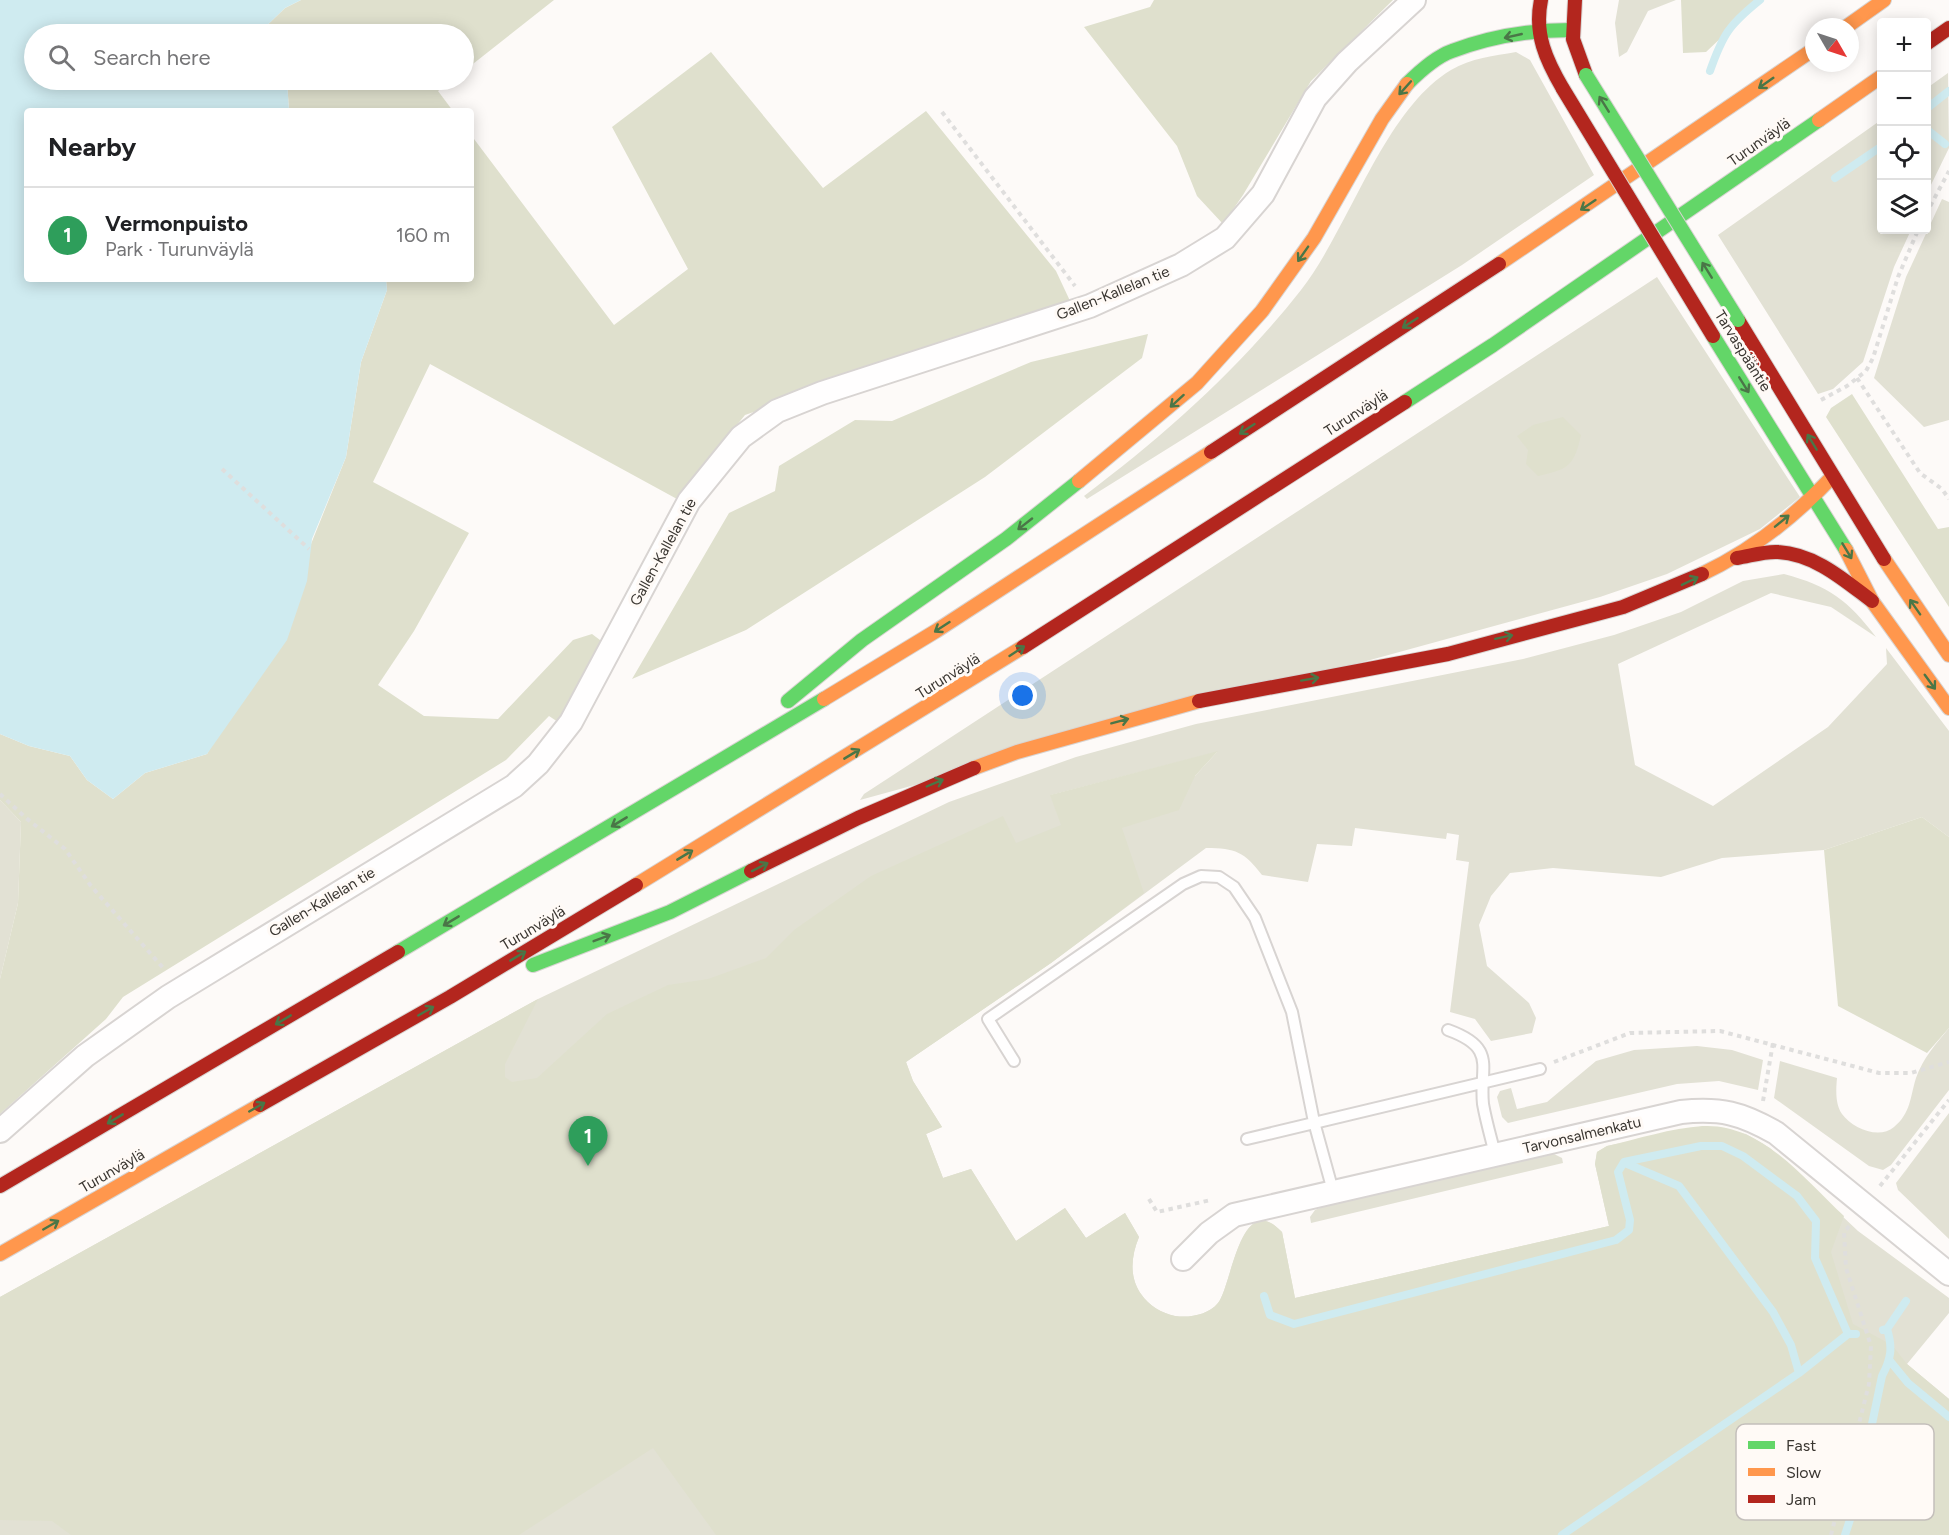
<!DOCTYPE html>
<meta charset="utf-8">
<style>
:root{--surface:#fff;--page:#f2f2f2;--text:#202124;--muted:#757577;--line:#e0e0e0;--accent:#ea580c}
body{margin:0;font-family:Figtree,sans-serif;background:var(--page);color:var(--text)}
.controls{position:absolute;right:18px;top:18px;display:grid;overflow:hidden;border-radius:6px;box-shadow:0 3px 15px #0003}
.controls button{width:54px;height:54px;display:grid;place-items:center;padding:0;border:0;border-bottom:2px solid var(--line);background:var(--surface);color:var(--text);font:30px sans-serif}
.compass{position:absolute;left:1805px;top:18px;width:54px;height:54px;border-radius:50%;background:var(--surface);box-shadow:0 3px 15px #0003;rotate:129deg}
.you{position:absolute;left:1023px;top:696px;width:21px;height:21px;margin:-15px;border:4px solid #fff;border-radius:50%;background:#1a73e8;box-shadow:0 0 0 9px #1a73e833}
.badge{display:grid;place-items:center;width:39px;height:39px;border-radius:50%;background:var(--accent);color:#fff;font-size:20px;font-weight:700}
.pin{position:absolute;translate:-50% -50px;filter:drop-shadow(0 2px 3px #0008)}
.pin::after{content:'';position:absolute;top:32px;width:21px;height:18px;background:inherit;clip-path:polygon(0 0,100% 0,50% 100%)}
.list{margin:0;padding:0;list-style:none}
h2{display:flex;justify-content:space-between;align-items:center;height:78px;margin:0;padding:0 24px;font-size:26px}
h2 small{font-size:20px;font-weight:400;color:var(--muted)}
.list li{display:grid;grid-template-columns:39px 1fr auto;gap:18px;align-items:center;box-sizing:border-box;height:96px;padding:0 24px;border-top:2px solid var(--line)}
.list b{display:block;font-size:22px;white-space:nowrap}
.list p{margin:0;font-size:20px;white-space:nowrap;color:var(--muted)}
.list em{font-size:20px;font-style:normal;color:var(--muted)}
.icon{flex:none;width:33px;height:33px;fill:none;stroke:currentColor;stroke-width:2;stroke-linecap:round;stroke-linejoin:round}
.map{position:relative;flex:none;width:1949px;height:1535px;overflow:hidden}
.search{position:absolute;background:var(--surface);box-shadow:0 3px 15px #0003;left:24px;top:24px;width:450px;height:66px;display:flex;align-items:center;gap:15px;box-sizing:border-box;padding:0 21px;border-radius:33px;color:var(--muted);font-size:22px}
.panel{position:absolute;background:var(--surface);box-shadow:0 3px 15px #0003;left:24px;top:108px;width:450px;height:174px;border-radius:6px}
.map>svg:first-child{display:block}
</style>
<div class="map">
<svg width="1949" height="1535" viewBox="0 0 1949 1535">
<rect width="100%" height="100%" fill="#fdfaf8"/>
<path fill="#e2e1d4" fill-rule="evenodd" d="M1619,0H1676L1648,11L1627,52L1619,57L1615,23Z
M1516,52L1530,60L1594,175L1462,265L1087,499L1084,496C1165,435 1239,369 1301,290C1350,227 1384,110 1451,70C1471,58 1494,56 1516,52Z
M1948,73L1949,148L1927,193V88Z
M1881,120L1882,230H1911L1894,267L1863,362L1833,389L1818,394L1718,235Z
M1942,199L1949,202V420L1924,427L1874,378L1906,277Z
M1657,277L1800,497L1760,529L1667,574L1600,597L860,800L864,794Z
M1784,574C1829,586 1848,600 1876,637L1831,607L1771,593L1618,664L1635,765L1713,806L1828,727L1887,664L1886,648L1949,731V837L1922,817L1824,850L1722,858L1661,877L1553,868L1510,873L1491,896L1479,925L1487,966L1529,1003L1536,1018L1532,1033L1491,1041L1475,1019L1450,1012L1469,862L1456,860L1459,835L1447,833L1446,839L1355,828L1352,846L1317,844L1308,882L1262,875C1244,852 1236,848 1206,848L1051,963L906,1062L913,1081L942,1127L926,1134L943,1178L971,1169L1016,1241L1065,1208L1086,1238L1125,1213L1139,1237C1131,1256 1129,1277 1141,1294C1149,1306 1162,1313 1175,1316C1190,1318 1208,1315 1218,1303C1232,1286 1240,1187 1282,1232L1295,1298L1609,1226L1595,1164L1597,1152L1607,1146L1704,1126L1746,1134L1770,1148L1858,1231L1949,1298V1313L1907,1364L1949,1399V1535H0V1297L538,999L949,802L1076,757L1196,724L1523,659L1614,635L1681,612L1743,581ZM1217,752L1195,776L1051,795Z
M0,800L21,822L18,903L0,979Z
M1949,1028V1090L1891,1165L1883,1170L1869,1166L1774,1098L1780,1061L1837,1078C1836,1089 1835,1104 1842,1114C1852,1128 1879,1140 1894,1127C1911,1113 1910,1097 1916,1078C1923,1058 1936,1044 1949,1028Z
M1697,1046L1732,1050L1763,1060L1758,1090L1719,1081L1677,1084L1508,1123L1502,1117L1497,1097L1500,1091L1511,1088L1517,1109L1547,1102L1596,1061L1634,1050Z
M1949,1113V1239L1898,1190L1896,1183Z
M1554,1154L1562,1158L1563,1163L1311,1223L1310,1217L1315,1210L1325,1206Z"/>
<path fill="#dfe0cd" d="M301,0H554L464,71V34H258L285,8Z
M1154,0H1393L1311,81L1243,195L1223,224L1197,196L1177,146L1084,27L1150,7Z
M1681,0H1761L1706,52L1683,53Z
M711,52L823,188L926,111L1056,271L1071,303L745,415L677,499L430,364L373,482L469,533L414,631L378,685L424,716L498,719L573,640L592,634L604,643L561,724L549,716L506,760L123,997L106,1019L0,1114V979L18,903L21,822L0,800V734L29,746L70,756L87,780L113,799L145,773L207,754L309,549L346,457L361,362L387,290L386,279H471V135L614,325L688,269L612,127Z
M287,80H453L438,91L453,111H289Z
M1148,334L1142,358L985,477L746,630L632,679L729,513L775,491L779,466L855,420L892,421L1031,362Z
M1852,394L1938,529L1949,527V607L1826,417L1831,408Z
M1563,417L1581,435C1574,466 1569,469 1538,476L1526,464L1528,450L1517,436L1533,425Z
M1218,751L1195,776L1179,810L1122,828L1144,893L1051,963L906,1062L913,1081L942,1127L926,1134L943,1178L971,1169L1016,1241L1065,1208L1086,1238L1125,1213L1139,1237C1131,1256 1129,1277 1141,1294C1149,1306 1162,1313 1175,1316C1190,1318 1208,1315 1218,1303C1232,1286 1240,1188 1282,1232L1295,1298L1609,1226L1595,1164L1597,1152L1607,1146C1638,1139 1671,1128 1703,1126C1762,1123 1805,1180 1844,1216L1831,1252L1853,1324L1892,1345L1907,1364L1949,1399V1535H716L653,1448L519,1535H71L52,1521L0,1520V1297L538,999L505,1064V1077L512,1082L537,1078L607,1014L668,985L708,979L766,958L794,930L871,876L1003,816L1016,843L1061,825L1050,795Z
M1922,817L1949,837V1028L1927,1053L1838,1006L1824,850Z"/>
<path fill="#cfebf0" d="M0,0H301L285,8L258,34H34V80H287L289,111H27V279H386L387,290L361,362L346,457L312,539L307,581L287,640L207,754L145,773L113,799L87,780L70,756L29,746L0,734Z"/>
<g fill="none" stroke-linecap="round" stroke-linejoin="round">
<path stroke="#cfebf0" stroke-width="8" d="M1710,71C1723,34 1729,25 1760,0
M1926,109L1949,91
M1926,129L1945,144
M1835,178L1882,146
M1625,1163L1679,1186L1773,1312L1791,1345L1799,1373
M1264,1296L1270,1315L1294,1324L1616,1240L1629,1230L1630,1220L1618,1172L1624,1162L1701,1146H1722L1743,1156L1797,1196L1816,1221L1815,1258L1848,1334
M1883,1330L1887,1329L1906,1301
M1890,1361L1908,1383L1949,1417
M1562,1535L1799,1373L1848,1334H1856
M1845,1535L1856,1501L1882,1376C1891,1359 1893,1348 1887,1329"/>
<defs>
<path id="lane" d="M1448,1030C1498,1048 1479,1067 1483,1104C1486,1121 1491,1138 1495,1154
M1014,1061L988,1019L1183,884L1201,876L1219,877L1234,887L1255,918L1292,1012L1314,1122L1333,1191
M1247,1139L1540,1069"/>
<path id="street" d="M0,1131L85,1056L168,997L514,786L538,764L571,722L689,501L741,437L777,411L822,393L1090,306L1181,265L1225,238L1263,194L1315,98L1347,62L1414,0
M1183,1259L1209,1233L1234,1215L1681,1112C1721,1108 1741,1113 1776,1133L1949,1274"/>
<path id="fast" d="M1407,84C1419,72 1435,57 1452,51C1489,37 1532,30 1571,30
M1713,336L1846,550
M1405,402L1493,345L1819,120
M788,701L862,640L1006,539L1079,481
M398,952L824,699
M533,965L670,912L751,871"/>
<path id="slow" d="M1846,27L1884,0
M1819,120L1882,76
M1499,264L1814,49
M1079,481L1197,383L1262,311L1314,238L1382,119L1407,84
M1846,550L1872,601L1949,708
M1884,559L1949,655
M1702,574C1751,551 1796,515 1833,476
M824,699L936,631L1211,452
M974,768L1017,752L1199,701
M636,885L1023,647
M0,1254L260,1105"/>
<path id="jam" d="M1541,0C1534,34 1546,60 1563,89
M1575,0L1573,39L1586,75
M1926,44L1949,28
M1738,320L1884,559
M1211,452L1499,264
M1737,558C1750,556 1765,551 1778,552C1815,554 1844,580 1872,601
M1023,647L1405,402
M1199,701L1448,654L1623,607L1702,574
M751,871L858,818L974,768
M260,1105L450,997L636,885
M0,1186L398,952"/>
</defs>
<use href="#lane" stroke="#d8d4d2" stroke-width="14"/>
<use href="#street" stroke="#d8d4d2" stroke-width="26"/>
<use href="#fast" stroke="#d8d4d2" stroke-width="16"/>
<use href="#slow" stroke="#d8d4d2" stroke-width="16"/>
<use href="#jam" stroke="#d8d4d2" stroke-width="16"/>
<path stroke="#dfdedd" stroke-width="4" stroke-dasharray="4.5 4.5" stroke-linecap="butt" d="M942,112L1075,286
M1926,214L1949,171
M1857,378L1920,473L1942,489L1949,499
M1821,400L1847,386L1866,371L1873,358L1898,277L1918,230
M222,469L309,549
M0,794L26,818L65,849L91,886L165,970
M1554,1062L1630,1033L1720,1031L1879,1073H1911L1949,1062
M1763,1101L1773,1043
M1880,1186L1949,1100
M1149,1199L1157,1212L1211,1200
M1831,1535L1869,1384L1871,1346L1846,1268L1844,1232L1852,1223"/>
<use href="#lane" stroke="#fffefe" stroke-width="10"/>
<use href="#street" stroke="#fffefe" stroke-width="22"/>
<use href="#fast" stroke="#63d668" stroke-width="14"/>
<use href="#slow" stroke="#ff974d" stroke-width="14"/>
<use href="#jam" stroke="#b3261e" stroke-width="14"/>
<defs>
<path id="fast-bridge" d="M1586,75L1738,320"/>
<path id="jam-bridge" d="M1563,89L1713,336"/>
</defs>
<use href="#fast-bridge" stroke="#d8d4d2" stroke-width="16" stroke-linecap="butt"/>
<use href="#jam-bridge" stroke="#d8d4d2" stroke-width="16" stroke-linecap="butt"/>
<use href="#fast-bridge" stroke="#63d668" stroke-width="14"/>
<use href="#jam-bridge" stroke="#b3261e" stroke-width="14"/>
</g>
<defs><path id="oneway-shaft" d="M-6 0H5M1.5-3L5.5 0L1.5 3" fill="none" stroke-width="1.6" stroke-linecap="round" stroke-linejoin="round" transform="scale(1.5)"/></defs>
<g stroke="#4a7647">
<use href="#oneway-shaft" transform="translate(1513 36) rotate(167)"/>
<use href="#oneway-shaft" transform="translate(1766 83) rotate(145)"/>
<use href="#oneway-shaft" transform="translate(1405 88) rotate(132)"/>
<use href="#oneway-shaft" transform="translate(1604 104) rotate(-122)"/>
<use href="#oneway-shaft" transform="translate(1588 205) rotate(146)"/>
<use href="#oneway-shaft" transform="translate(1303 254) rotate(125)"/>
<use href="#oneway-shaft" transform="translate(1707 270) rotate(-122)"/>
<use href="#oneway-shaft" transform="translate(1410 323) rotate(147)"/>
<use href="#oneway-shaft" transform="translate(1744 385) rotate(58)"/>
<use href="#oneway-shaft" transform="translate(1177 401) rotate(138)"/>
<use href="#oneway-shaft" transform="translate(1247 429) rotate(147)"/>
<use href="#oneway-shaft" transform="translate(1812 442) rotate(-121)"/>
<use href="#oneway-shaft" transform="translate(1782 521) rotate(-39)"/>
<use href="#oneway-shaft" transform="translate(1025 524) rotate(142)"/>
<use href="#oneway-shaft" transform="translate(1847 551) rotate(59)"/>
<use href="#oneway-shaft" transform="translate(1690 581) rotate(-26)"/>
<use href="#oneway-shaft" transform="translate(1915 607) rotate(-125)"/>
<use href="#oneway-shaft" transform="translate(942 627) rotate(147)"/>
<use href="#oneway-shaft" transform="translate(1504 637) rotate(-12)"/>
<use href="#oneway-shaft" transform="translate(1017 651) rotate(-33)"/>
<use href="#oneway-shaft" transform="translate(1310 679) rotate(-10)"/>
<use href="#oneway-shaft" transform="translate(1930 682) rotate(54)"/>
<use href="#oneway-shaft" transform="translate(1120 721) rotate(-15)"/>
<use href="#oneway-shaft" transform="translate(852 754) rotate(-31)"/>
<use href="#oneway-shaft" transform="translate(935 783) rotate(-23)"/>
<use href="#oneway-shaft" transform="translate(619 822) rotate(149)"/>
<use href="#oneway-shaft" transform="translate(685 855) rotate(-31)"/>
<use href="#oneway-shaft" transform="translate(760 867) rotate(-27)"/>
<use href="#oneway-shaft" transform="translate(451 921) rotate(149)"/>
<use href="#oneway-shaft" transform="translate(602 938) rotate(-21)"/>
<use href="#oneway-shaft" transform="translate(518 956) rotate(-31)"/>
<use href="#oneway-shaft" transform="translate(426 1011) rotate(-30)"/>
<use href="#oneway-shaft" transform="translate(283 1020) rotate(149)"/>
<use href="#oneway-shaft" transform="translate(257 1107) rotate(-30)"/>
<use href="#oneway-shaft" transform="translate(115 1119) rotate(149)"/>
<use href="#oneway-shaft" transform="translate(51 1225) rotate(-30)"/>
</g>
<g text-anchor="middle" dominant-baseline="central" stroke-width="6" stroke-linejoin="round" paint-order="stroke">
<g font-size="15" fill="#3a3631" stroke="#fffaf6">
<text transform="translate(1759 142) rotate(-35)">Turunväylä</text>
<text transform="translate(1113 293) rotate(-22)">Gallen-Kallelan tie</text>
<text transform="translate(1743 351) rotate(58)">Tarvaspääntie</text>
<text transform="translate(1356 413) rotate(-33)">Turunväylä</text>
<text transform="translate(663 552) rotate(-61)">Gallen-Kallelan tie</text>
<text transform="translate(948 676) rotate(-32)">Turunväylä</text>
<text transform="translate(322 902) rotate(-31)">Gallen-Kallelan tie</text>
<text transform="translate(533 928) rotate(-31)">Turunväylä</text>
<text transform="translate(1582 1135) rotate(-13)">Tarvonsalmenkatu</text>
<text transform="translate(112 1171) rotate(-30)">Turunväylä</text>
</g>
</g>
<rect x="1736" y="1424" width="198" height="96" rx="9" fill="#fffaf6" stroke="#c4bfbb" stroke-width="1.5"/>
<rect x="1748" y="1441" width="27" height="8" fill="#63d668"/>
<rect x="1748" y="1468" width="27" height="8" fill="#ff974d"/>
<rect x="1748" y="1495" width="27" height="8" fill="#b3261e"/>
<g font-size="16" fill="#3a3631">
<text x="1786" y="1451">Fast</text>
<text x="1786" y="1478">Slow</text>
<text x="1786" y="1505">Jam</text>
</g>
</svg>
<div class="controls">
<button>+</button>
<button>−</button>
<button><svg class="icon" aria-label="locate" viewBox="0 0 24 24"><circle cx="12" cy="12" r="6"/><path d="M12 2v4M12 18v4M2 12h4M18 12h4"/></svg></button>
<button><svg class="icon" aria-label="layers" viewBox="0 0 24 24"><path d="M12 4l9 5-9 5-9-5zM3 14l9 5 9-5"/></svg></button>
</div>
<svg class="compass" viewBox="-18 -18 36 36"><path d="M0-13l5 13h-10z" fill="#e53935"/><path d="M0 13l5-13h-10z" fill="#757577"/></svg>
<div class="you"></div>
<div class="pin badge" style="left:588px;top:1166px;background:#2e9e5b">1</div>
<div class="search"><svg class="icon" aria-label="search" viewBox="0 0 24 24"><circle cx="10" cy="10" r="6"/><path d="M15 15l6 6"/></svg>Search here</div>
<section class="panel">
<h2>Nearby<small></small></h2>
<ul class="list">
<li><span class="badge" style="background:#2e9e5b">1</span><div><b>Vermonpuisto</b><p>Park · Turunväylä</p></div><em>160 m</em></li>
</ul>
</section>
</div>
